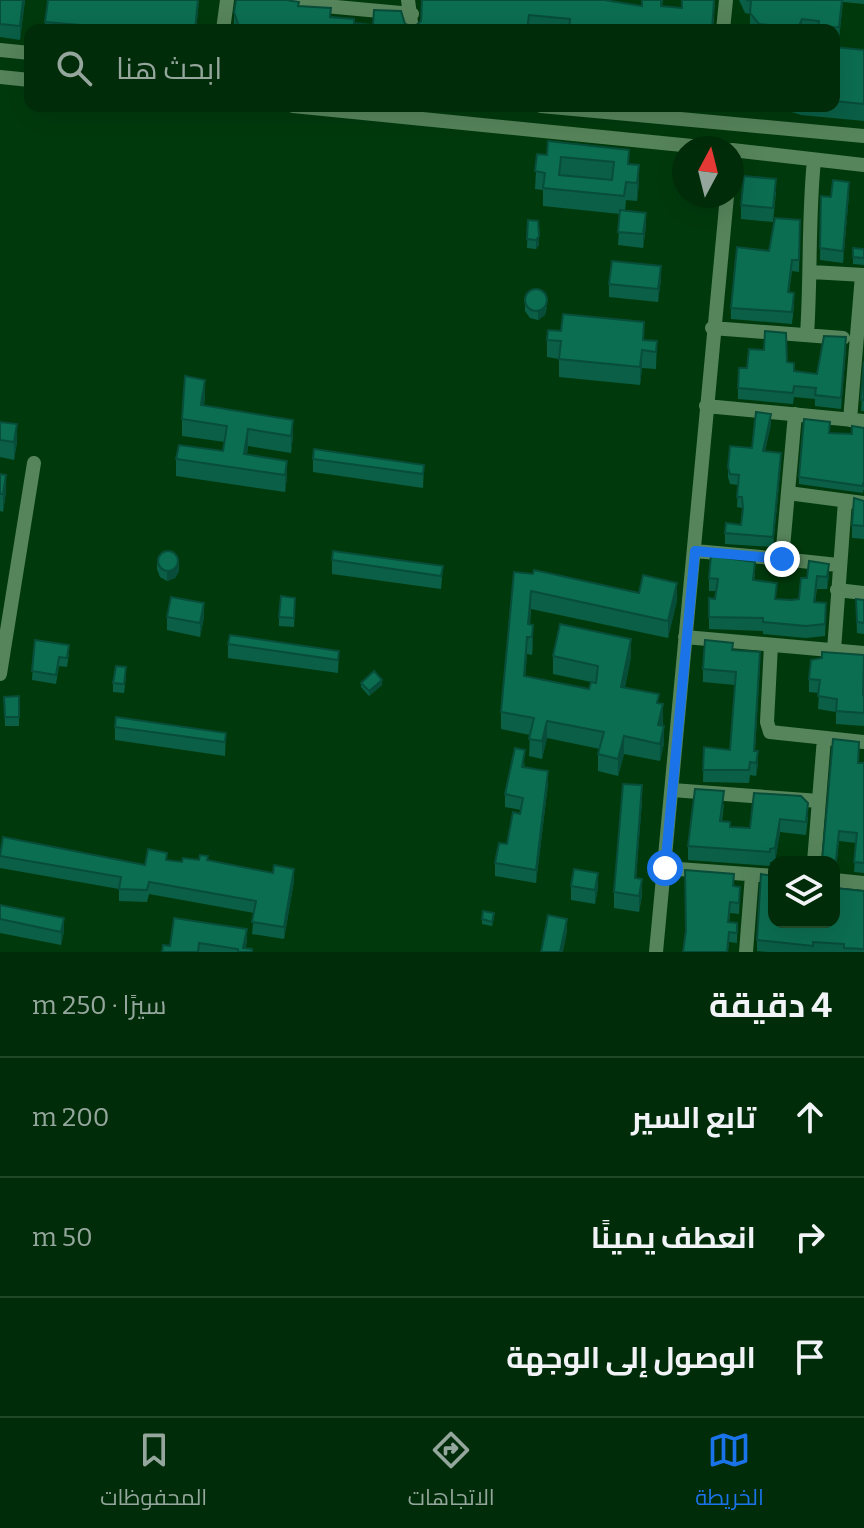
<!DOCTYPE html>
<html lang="ar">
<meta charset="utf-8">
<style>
:root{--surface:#002c09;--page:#0e3817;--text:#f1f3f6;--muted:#95a79c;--line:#22482a;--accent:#1a73e8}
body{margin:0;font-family:Bitter,Cairo,serif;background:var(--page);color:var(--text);direction:rtl}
.controls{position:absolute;right:24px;bottom:24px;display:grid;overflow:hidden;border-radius:16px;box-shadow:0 8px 32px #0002}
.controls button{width:72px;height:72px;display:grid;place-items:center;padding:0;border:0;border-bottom:2px solid var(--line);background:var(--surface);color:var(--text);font:40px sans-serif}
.compass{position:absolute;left:672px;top:136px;width:72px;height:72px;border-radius:50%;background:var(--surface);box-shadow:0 8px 32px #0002;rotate:7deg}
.stop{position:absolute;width:24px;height:24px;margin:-18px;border:6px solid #1a73e8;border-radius:50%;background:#fff}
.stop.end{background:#1a73e8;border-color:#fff;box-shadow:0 2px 8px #0008}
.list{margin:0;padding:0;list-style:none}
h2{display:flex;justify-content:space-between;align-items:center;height:104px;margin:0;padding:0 32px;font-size:34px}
h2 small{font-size:26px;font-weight:400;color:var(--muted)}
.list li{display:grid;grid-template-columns:52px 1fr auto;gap:24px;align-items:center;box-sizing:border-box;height:120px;padding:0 32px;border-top:2px solid var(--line)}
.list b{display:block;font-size:30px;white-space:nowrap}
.list em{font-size:26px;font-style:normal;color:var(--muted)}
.icon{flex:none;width:44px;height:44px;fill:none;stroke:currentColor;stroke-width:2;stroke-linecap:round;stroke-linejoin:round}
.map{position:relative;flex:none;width:864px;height:952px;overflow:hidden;direction:ltr}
.search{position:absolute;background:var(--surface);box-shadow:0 8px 32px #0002;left:24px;right:24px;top:24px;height:88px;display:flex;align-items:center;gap:20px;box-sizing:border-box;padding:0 28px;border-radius:16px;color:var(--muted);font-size:30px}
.sheet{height:464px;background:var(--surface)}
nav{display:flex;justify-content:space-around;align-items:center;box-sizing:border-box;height:112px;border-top:2px solid var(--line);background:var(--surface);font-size:22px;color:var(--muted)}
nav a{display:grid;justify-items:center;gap:4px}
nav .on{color:var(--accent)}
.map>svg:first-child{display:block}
</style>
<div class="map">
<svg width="864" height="952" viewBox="0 0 864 952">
<rect width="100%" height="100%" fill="#003a0c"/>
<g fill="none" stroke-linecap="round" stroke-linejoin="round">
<path stroke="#57855b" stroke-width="14" d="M260,0L412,14
M408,0L412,30
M223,30L227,0
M723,30L726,0
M0,50L30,53
M0,77L30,80
M293,106L712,148
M541,106L864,136
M732,150L864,165
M811,272L864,275
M712,328L843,338
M807,335C811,276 808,219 814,160
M706,406L864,421
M795,414L782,559L838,565
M850,420L862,275
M788,493L864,503
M695,551L782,559
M837,590L864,593
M685,637L864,653
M771,645L767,722L770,732L864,742
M834,650L845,501
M0,674L34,463
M672,790L819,801
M814,862L824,738
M665,868L774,876
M834,880L864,883
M656,952L727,196
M746,952L752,875"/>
</g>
<path fill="#0a5f46" d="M0,0H25L20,40L0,37Z
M199,0L196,30H45V22Z
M663,0L662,6L682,8L715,0L713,30H554L529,27L528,30H236L234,25V12L299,6L354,23L373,25L405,24L414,27L421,21L642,6Z
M739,0H864V4L843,2L839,40H834V30H753L750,26V14L745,13Z
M834,47L864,50V121L801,115L785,110V106H781H834Z
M537,154L629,164L639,183L637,201L626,200L625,211L646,226L643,248L618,245L620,214L543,206V190L535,189Z
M776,192L773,222L741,219V205Z
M849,194L843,263L820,260L821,196L831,197Z
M528,220L539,245L536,249L527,248Z
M800,220L799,272L792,271L789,293L794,305L792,324L731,319V308L769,251Z
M864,249V265L853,264V257Z
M661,279L658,302L609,297V284Z
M525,303L547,307L545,315L538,320L530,318L525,311Z
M547,340H644L657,341L656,369L642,368L640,385L559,377V359L547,357Z
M846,348L841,409L815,406V399L794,397L793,404L738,399V388L747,368L787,362L794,371L817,374Z
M864,361V411H861Z
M205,396L204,406L293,436L291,453L248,446L247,455L287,461V477L285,492L176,476V459L223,451L225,442L182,436V419Z
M0,422L17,442L14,460L0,457Z
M771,424L765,451L781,463L773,547L725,544V533L741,525L742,512V508L737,507L738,485L730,484L728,477V467L752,448Z
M864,428V490H863V493L799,484V477L830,433L852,434Z
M313,459L424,465L423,488L313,472Z
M0,474L6,492L3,512L0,511Z
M864,501V539L852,538V525Z
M157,560L179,571L175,578L167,581L160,577L157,569Z
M332,560L443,566L441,589L332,574Z
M809,561L829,576L827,589H817L815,602L826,616L825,636L806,638L763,634V631L709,629V598L715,599L716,591H709V578L755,574L754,581L776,599L791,600L799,599L807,578Z
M514,572L677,600L668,638L531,609L530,625L533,642L532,655L527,654L525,677L589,689L596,683L553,674V656L631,657L625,687L659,704L663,722L664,743L660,761L624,754L618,776L598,771V754L600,749L547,738L542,759L529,756L530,735L501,729V712Z
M856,599L864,600V634L857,633Z
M295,607L294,627L279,626V617Z
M167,617H204L200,637L167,630Z
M35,640L69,654L67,667L59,666L56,684L32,680Z
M228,644L339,651L338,673L228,658Z
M733,650L760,664L755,751L758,764L756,776L750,775L749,783L703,782L704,747L730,750L735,685L703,682V669Z
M864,655V726L836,724V712L818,709L819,693L809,692V679Z
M126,676L124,693L113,692V683Z
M361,683L382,685L369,696L361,687Z
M19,696V726H5L4,697Z
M115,727L226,733L225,756L115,740Z
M525,762L524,767L548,784L536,883L495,876V863L507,844L521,810L505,807V794Z
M858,763H864V873L854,872L856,843L839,841L836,870L834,871V862H822Z
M754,793L808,817L806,835L780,832L775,862H770V866L688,860V846L724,804L722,821L730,827L750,828Z
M642,801L636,878L642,895L639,912L614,908V892Z
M0,854L145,865L167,860L182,862L208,860L294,881L284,939L252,934L254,913L149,894L147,902L119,901V889L0,868Z
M571,886L598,887L595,904L571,900Z
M734,886L740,897L739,914L730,913L729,923H737V943L729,942L728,952H683Z
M836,888L864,891V952H768L757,951V940L774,922Z
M0,905L64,931L61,945L0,933Z
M174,918L247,941L245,948L252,952H162L170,946Z
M494,918L492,926L482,924V919Z"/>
<path fill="#084d39" d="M23,0H25L20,40V26Z
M198,0H199L196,30H195Z
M842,0H843L839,40V27Z
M802,19V30H798V28Z
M639,165V183L637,201V183Z
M849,182V194L843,263V251Z
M646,213V226L643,248V234Z
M539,236V245L536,249V240Z
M661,266V279L658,302V289Z
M547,298L545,315L538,320V311Z
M846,337V348L841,409V398Z
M642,350V368L640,385V367Z
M205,380V396L201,422V405Z
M771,414V424L763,461V451Z
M293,420V436L291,453V436Z
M17,424V442L14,460V442Z
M248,429V446L244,471V454Z
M781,453V463L773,547V537Z
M287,461V477L285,492V475Z
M6,475V492L3,512V494Z
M179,562V571L175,578L167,581V572Z
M829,564V576L827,589V577Z
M677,583V600L668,638V621Z
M531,591V609L528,642V624Z
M204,603V617L200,637V623Z
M533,625V642L532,655V637Z
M527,637V654L524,694V676Z
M631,639V657L621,704V687Z
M382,680V685L369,696V691Z
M663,704V722L658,742V725Z
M547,721V738L542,759V741Z
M664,726V743L660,761V744Z
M624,736V754L618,776V759Z
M758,751V764L756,776V763Z
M548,771V784L536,883V870Z
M642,785V801L635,893V878Z
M780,819V832L775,862V848Z
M839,831L836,870L834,871V862Z
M294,869V881L284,939V927Z
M598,873V887L595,904V890Z
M642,879V895L639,912V896Z
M64,918V931L61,945V932Z
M567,919V932L563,952H560Z
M247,929V941L245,952L243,948Z"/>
<path fill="#0c6e51" stroke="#084d39" stroke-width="2" fill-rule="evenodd" d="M0,0H23L20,26L0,24Z
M48,0H198L195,30H141L45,22Z
M236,0H286L299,2L298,6L331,8L330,17L354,19V23L373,25L374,10L401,11L405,24L414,27L421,21L422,0H604L642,6V0H661V6L682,8V0H714L712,30H637L600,26V30H569L570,19L529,15L527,30H245L238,24L234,12Z
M746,0H842L839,27L818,28L819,21L802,19L798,28L759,24L750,13L751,1Z
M834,47L864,50V104L834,101Z
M548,141L629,150L628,164L639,165L637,183L626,182L624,196L543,188L545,173L535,171L537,154L547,155ZM561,157L614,162L612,180L559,175Z
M744,176L776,179L773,208L741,205Z
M833,180L849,182L843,251L820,248L821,196L831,197Z
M620,210L646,213L643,234L618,232Z
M775,218L800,220L799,260H792L788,292L794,293L792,312L731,308L737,247L769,251Z
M528,220L538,221L539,236L536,240L527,239Z
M853,248L864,249V258L853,257Z
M612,261L661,266L658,289L609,284Z
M525 300a11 11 0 1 1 22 0a11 11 0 1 1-22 0Z
M563,314L644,322L643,340L657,341L656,352L642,350L640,367L559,359L561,341L547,340L548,330L561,331Z
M765,331L786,333L787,362L794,363V371L817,374L824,336L846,337L841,398L815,395L816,388L794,386L793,393L738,388L739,368H747L749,349L764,350Z
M864,361V400H861Z
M185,376L205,380L201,405L293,420L291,436L248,429L244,454L287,461L285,475L176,459L179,445L223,451L227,426L182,419Z
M756,412L771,414L763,451L781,453L773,537L725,533L726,523L741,525L743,509L742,497H737L739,475L730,474L728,467L730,446L752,448Z
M804,419L830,422L829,433L852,434V426L864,428V483H863V486L799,477Z
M0,422L17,424L14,442L0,440Z
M314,449L424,465L423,474L313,459Z
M0,474L6,475L3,494H0Z
M854,498L864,501V526L852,525Z
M158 561a10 10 0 1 1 20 0a10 10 0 1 1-20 0Z
M333,551L443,566L441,576L332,560Z
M711,556L755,562L753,580L777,583L775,599L791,600L799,599L801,578H807L809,561L829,564L827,577L817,576L814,602L826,603L825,624L806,626L763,622V618L709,617V598L715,599L718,579L709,578Z
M534,570L639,593L643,575L677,583L668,621L531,591L528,624L533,625L532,637H527L524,676L589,689L591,682L596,683L598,666L553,656L560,624L631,639L621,687L659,694L657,703L663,704L658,725L664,726L660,744L624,736L618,759L598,754L604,732L547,721L542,741L529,739L534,718L501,712L514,572L533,574Z
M281,596L295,598L294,618L279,617Z
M171,597L204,603L200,623L167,617Z
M856,599L864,600V623L857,622Z
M230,635L339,651L338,660L228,644Z
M35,640L69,645L67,658L59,657L56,675L32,671Z
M705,640L733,643L732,650L760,652L754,751H758L756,763L750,762L749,770H703L704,747L730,750L736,672L703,669Z
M822,652L864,655L863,695H864V713L836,711L837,699L818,696L820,680L809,679L811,660L822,658Z
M116,666L126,667L124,684L113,683Z
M374,671L382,680L369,691L361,683Z
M19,696V717H5L4,697Z
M116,717L226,733L225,742L115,727Z
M833,739L859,742L858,763H864V863L854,862L857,833L839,831L836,860L832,862H822Z
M515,748L525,750L522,767L548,771L536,870L495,863L499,843L507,844L513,812L520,814L523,798L505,794Z
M623,784L642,785L635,878L642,879L639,896L614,892Z
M695,789L724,791L720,821L730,822V827L750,828L754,793L801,796L808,803L806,822L780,819L775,848L770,849V852L688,846Z
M3,837L145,865L148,849L167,853L166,860L182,862L183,858L199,860L200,855L208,856L207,860L273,873L274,865L294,869L284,927L252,922L256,901L149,882L147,890L119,889L121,877L0,856Z
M574,869L598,873L595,890L571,886Z
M685,870L734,874L733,886L740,887L739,903L730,902L728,922L737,923V933L729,932L727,952H683L686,931Z
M761,874L774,876V922H834V882L836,883L835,888L864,891V949L844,948V944L813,942V946L757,940Z
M0,905L64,918L61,932L0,919Z
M483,911L494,913L492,922L482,919Z
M548,915L567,919L560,952H541Z
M174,918L247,929L243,948L252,949V952H238V949L199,943L198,952H162L163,945L170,946Z"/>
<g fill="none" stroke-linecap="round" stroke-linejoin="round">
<path stroke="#1a73e8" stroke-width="10" d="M665,868L695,551L782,559"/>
</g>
</svg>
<div class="controls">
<button><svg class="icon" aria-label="layers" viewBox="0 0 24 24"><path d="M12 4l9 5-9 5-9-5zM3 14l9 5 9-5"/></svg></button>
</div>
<svg class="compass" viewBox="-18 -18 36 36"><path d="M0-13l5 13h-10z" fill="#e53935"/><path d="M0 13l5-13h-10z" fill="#95a79c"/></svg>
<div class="stop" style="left:665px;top:868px"></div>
<div class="stop end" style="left:782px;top:559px"></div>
<div class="search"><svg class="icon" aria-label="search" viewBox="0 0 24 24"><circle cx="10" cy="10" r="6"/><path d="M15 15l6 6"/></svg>ابحث هنا</div>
</div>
<section class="sheet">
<h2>4 دقيقة<small>سيرًا · 250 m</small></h2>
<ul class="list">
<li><svg class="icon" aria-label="ahead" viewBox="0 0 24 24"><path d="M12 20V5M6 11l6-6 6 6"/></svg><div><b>تابع السير</b></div><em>200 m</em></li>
<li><svg class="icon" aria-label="right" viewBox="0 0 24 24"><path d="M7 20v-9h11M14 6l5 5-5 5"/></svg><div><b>انعطف يمينًا</b></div><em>50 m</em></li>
<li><svg class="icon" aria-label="arrive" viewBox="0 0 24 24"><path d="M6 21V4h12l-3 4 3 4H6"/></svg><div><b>الوصول إلى الوجهة</b></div></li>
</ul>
</section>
<nav>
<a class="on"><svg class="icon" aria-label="map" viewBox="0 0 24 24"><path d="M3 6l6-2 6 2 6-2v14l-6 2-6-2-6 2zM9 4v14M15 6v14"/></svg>الخريطة</a>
<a><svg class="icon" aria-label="directions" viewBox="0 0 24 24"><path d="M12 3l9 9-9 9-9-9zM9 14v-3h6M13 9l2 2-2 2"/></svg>الاتجاهات</a>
<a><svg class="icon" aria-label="saved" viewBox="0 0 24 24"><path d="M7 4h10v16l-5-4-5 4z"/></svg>المحفوظات</a>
</nav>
